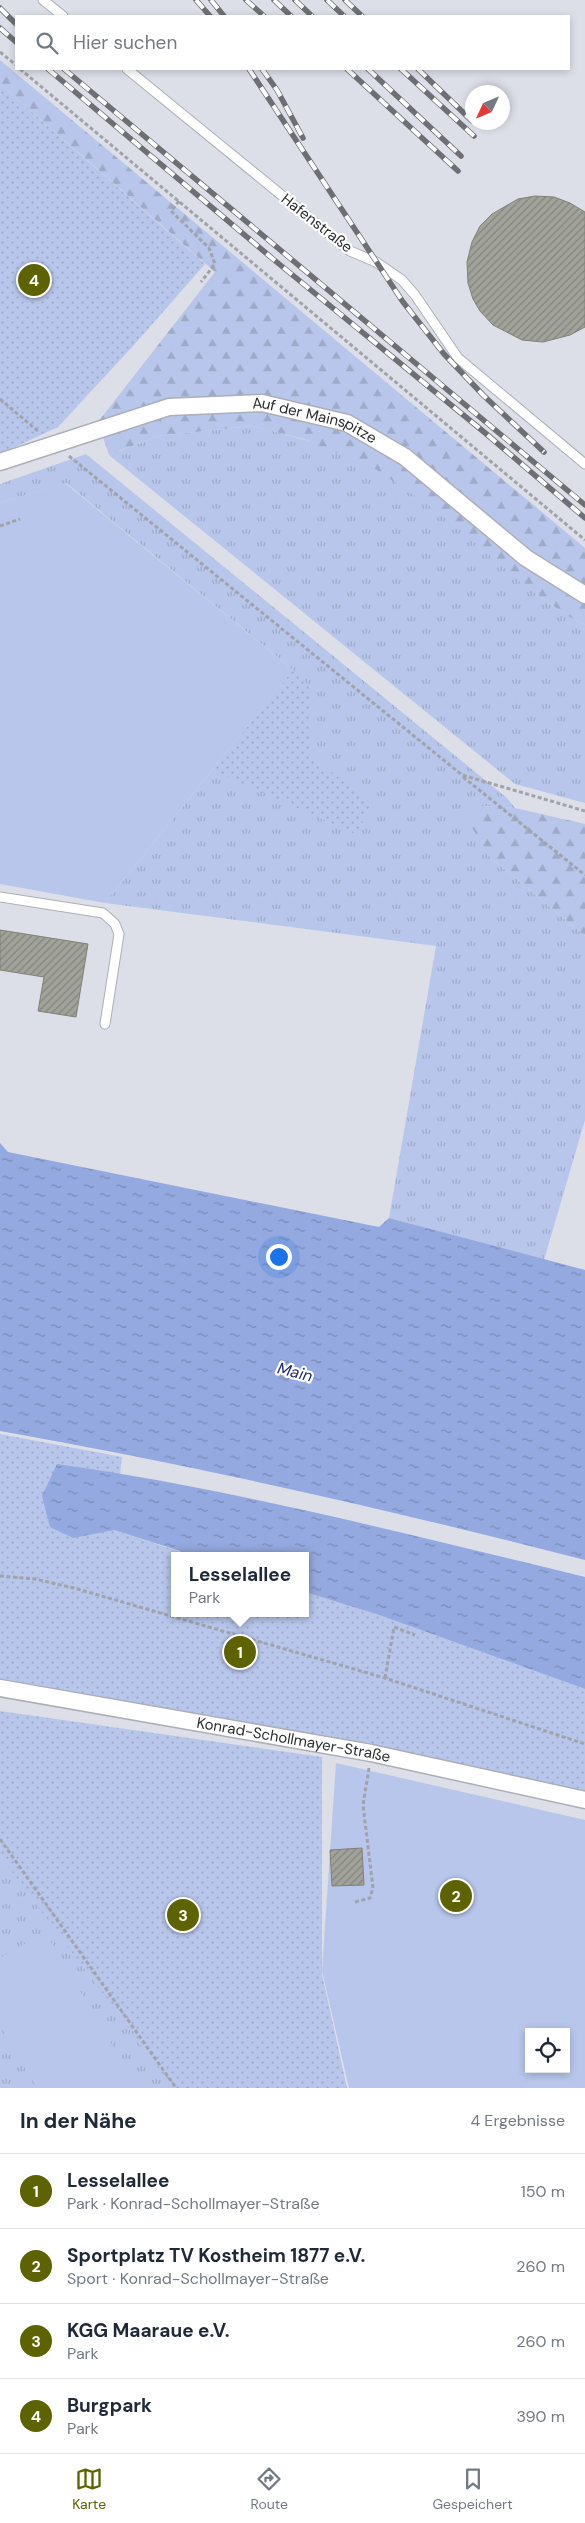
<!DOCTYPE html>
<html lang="de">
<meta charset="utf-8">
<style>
:root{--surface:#fff;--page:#f2f2f3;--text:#1f2937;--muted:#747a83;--line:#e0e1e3;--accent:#5c6300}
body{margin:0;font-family:"DM Sans",sans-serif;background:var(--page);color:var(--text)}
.controls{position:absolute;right:15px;bottom:15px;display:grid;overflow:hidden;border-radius:0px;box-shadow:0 2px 8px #0003}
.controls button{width:45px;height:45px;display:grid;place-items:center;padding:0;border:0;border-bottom:1px solid var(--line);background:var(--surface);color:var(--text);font:25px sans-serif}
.compass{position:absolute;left:465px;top:85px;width:45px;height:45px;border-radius:50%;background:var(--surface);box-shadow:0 2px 8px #0003;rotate:226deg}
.you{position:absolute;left:278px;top:1256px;width:18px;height:18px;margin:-12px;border:4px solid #fff;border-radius:50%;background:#1a73e8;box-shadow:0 0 0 8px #1a73e833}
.badge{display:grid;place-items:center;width:32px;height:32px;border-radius:50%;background:var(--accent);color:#fff;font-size:16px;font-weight:700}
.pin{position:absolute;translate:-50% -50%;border:2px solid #fff;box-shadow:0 1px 5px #0006}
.popup{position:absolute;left:171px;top:1552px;width:138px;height:65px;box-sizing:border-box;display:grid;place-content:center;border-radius:0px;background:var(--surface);filter:drop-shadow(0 1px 4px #0005);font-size:16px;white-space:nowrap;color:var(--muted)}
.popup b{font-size:19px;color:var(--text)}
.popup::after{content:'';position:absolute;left:50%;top:100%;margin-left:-10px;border:10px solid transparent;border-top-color:var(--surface)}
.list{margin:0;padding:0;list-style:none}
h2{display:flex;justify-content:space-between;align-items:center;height:65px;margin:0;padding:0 20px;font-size:21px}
h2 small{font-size:16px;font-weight:400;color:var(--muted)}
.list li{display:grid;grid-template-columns:32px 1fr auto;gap:15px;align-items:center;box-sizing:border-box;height:75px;padding:0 20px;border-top:1px solid var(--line)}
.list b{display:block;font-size:19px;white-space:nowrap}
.list p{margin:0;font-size:16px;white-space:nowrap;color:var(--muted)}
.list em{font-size:16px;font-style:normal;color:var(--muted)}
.icon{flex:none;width:28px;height:28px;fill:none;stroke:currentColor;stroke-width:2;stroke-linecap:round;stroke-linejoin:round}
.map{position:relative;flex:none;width:585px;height:2088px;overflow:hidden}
.search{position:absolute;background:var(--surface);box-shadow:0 2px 8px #0003;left:15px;right:15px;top:15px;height:55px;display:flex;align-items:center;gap:12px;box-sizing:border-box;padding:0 18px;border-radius:0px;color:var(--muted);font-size:19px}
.sheet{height:365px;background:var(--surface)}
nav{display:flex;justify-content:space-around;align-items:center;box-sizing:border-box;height:70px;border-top:1px solid var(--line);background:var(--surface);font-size:14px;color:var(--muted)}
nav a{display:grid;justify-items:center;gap:2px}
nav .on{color:var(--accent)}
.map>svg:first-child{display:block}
</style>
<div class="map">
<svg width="585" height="2088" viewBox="0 0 585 2088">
<defs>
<pattern id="grass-tufts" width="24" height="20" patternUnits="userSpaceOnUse" patternTransform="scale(1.25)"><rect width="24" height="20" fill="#b7c6ea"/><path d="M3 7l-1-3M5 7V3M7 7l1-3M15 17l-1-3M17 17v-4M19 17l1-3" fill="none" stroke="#9eaac9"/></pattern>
<pattern id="forest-firs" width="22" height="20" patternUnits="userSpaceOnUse" patternTransform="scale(1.25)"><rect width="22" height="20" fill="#b7c6ea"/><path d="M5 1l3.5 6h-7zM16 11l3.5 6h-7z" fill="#9eaac9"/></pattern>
<pattern id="park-dots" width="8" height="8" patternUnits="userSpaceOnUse" patternTransform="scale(1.25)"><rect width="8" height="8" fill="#b7c6ea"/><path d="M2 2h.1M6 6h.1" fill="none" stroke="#9eaac9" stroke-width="1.8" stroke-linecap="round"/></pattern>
<pattern id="water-ripples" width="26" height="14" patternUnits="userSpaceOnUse" patternTransform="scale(1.25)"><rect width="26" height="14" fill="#94a9e0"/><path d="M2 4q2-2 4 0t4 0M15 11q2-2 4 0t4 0" fill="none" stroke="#798ab6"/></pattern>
<pattern id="building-hatch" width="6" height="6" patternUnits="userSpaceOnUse" patternTransform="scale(1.25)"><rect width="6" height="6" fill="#a1a39a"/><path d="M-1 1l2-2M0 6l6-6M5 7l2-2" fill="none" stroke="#83857e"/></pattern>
</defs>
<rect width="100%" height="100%" fill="#dcdfe8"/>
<path fill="url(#grass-tufts)" d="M252,426C295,436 339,448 378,470C401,484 425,501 447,518C494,554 532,598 585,625V803L515,784L109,455L158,436Z
M86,454L507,798L515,808L483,806L490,857L585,936V1120L544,1260L389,1218L436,946L105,903L293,670L66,483L0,503V484Z
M0,1840L176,2088H0Z"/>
<path fill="url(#forest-firs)" d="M0,60L585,548V625L566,615L520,582L447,518L377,470L304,439L252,426L158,436L109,455L98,422L215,272L0,84Z
M483,806L515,808L585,824V936L490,857L466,818Z"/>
<path fill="url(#park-dots)" d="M0,84L205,264L134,345L58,427L0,454Z
M293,670L311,688L310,755L374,805L355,834L213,770Z
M0,1434L122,1457L114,1530L193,1556H175V1613H305V1592L379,1615L585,1689V1800L0,1688Z
M0,1711L322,1757V1974L347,2088H173L0,1856Z"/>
<path fill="#b7c6ea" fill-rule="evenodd" d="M65,483L293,670L105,903L0,884V503Z
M336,1763L585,1820V2088H349L322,1971ZM529,2032H566V2069H529Z
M45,1932L138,2088H37L0,2026V1958Z"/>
<path fill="url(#water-ripples)" d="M0,1143L8,1152L379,1227L389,1218L585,1270V1560C391,1510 197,1466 0,1431Z
M57,1464C235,1489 410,1535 585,1577V1689L379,1615L305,1592V1556H184L180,1551L114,1530L73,1538L50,1527L42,1496Z"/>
<path fill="url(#building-hatch)" stroke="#808178" d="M535,196L554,197L570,203L585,212V327L570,335L543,342L522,340L493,325L480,311L473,299L468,283L467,262L472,242L480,226L492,214L518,199Z
M0,930L88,944L76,1017L38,1011L44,977L0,970Z
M362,1848L364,1885L332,1886L330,1850Z"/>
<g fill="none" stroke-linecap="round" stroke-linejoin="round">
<defs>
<path id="lane" d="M43,0L63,16
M127,69L350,251L376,262L402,280L415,295L458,358L585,464
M0,897L103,913L115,924L119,934L105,1024"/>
<g id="street">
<path id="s1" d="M0,462L169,407L262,403L347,423L405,457L526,558L585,595"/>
<path id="s2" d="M0,1688L371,1753L585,1800"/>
</g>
</defs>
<use href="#lane" stroke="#acafb8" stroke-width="11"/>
<use href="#street" stroke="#acafb8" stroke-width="19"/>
<path stroke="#a0a3aa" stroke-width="3" stroke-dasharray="4 2.5" stroke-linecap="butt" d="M0,52L16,65
M20,69L585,540
M179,201L171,211L209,248L215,264L201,282
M0,399L39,432
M69,456L462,775L585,811
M0,526L20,519
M463,777L585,875
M0,1576L35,1579L74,1588L385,1678L585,1744
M385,1678L394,1627L415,1635
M0,1839L176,2088
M355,1902L370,1898L373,1888L363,1805L369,1768"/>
<use href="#lane" stroke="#fff" stroke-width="9"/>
<use href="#street" stroke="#fff" stroke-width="16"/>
<defs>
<path id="rail" d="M196,0L210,16
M211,0L224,16
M246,0L264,16
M274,0L291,16
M295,0L312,16
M327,0L344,16
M345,0L362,16
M0,8L16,24
M0,28L16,42
M48,69L273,259L484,432L585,518
M64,69L585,505
M249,69L403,302L444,354L484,396L544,452
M262,69L277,90L303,138
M347,69L458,171
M368,69L461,156
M401,69L474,136
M418,69L472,121"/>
</defs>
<use href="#rail" stroke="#6d6f74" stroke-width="5.5"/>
<use href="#rail" stroke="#fff" stroke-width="4" stroke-dasharray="11" stroke-linecap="butt"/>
</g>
<g text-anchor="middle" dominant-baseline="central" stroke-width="4.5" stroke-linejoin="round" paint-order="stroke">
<g font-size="15" fill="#2a2c2f" stroke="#fff">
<text transform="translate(317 223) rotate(38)">Hafenstraße</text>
<text stroke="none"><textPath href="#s1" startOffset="326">Auf der Mainspitze</textPath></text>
<text stroke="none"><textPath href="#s2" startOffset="298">Konrad-Schollmayer-Straße</textPath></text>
</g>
<g font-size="16" font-style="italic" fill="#1d2d6d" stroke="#fff">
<text transform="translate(295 1372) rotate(14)">Main</text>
</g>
</g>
</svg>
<div class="controls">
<button><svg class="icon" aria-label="locate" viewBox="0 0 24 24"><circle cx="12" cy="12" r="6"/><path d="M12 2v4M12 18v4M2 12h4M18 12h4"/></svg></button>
</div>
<svg class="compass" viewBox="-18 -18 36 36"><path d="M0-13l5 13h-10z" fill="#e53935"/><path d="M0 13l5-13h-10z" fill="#747a83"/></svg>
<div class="you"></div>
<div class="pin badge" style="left:240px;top:1652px">1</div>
<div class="popup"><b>Lesselallee</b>Park</div>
<div class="pin badge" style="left:456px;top:1896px">2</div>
<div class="pin badge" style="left:183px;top:1915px">3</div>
<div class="pin badge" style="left:34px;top:280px">4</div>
<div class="search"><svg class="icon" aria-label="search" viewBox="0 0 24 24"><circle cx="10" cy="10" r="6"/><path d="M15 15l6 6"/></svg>Hier suchen</div>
</div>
<section class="sheet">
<h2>In der Nähe<small>4 Ergebnisse</small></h2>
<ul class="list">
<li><span class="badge">1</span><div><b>Lesselallee</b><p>Park · Konrad-Schollmayer-Straße</p></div><em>150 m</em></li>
<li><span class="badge">2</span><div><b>Sportplatz TV Kostheim 1877 e.V.</b><p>Sport · Konrad-Schollmayer-Straße</p></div><em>260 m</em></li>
<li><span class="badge">3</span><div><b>KGG Maaraue e.V.</b><p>Park</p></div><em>260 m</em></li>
<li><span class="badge">4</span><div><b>Burgpark</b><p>Park</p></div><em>390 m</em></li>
</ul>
</section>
<nav>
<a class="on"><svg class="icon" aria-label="map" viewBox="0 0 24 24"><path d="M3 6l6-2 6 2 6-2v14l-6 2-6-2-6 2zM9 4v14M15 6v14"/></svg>Karte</a>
<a><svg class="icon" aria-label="directions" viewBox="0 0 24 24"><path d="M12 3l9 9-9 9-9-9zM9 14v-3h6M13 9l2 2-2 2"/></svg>Route</a>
<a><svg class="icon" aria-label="saved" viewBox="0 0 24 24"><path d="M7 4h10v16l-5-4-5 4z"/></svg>Gespeichert</a>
</nav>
